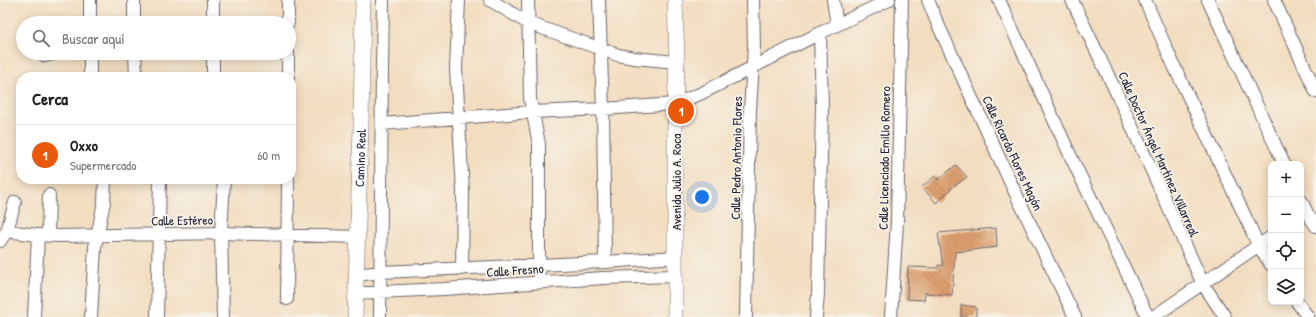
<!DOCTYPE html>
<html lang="es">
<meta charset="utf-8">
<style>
:root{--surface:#fff;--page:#f6f6f6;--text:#202124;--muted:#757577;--line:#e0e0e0;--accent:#ea580c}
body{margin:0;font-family:"Patrick Hand",sans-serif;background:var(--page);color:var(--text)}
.controls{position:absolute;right:12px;bottom:12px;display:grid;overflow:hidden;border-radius:8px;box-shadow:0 2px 10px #0003}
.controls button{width:36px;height:36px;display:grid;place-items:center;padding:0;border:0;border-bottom:1px solid var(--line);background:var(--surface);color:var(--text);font:20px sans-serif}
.you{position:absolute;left:702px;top:197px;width:14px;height:14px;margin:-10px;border:3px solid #fff;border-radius:50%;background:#1a73e8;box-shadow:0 0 0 6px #1a73e833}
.badge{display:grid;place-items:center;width:26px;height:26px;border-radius:50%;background:var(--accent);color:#fff;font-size:13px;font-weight:700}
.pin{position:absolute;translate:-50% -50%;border:2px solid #fff;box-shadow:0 1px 4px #0006}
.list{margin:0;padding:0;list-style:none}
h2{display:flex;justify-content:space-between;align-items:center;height:52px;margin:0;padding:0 16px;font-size:17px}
h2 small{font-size:13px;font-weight:400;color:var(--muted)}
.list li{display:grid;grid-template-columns:26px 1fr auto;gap:12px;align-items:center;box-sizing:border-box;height:60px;padding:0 16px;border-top:1px solid var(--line)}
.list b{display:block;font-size:15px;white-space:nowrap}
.list p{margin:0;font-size:13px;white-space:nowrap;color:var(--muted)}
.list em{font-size:13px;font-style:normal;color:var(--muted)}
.icon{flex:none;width:22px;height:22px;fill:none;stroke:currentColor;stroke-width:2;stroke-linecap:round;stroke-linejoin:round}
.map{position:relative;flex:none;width:1316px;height:317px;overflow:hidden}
.search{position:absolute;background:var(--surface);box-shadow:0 2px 10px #0003;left:16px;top:16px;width:280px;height:44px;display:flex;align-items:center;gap:10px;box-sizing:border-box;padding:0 14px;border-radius:22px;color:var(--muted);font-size:15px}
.panel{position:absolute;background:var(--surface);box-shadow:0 2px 10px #0003;left:16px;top:72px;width:280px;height:112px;border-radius:16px}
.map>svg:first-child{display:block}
</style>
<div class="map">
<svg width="1316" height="317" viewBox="0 0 1316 317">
<defs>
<pattern id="building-back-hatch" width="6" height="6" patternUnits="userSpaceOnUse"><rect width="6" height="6" fill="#dd9e6d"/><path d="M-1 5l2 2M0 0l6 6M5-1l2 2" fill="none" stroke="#b3805b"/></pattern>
</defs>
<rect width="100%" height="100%" fill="#f7f3e8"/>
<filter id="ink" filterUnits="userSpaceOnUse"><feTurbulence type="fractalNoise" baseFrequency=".025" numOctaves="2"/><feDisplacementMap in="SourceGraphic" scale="8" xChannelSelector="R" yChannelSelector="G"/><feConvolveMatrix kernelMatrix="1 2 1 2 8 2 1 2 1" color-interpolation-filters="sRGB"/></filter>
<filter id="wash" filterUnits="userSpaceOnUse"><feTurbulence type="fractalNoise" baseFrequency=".012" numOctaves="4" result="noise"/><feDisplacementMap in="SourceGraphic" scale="16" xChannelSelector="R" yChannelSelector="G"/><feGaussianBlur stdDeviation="0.9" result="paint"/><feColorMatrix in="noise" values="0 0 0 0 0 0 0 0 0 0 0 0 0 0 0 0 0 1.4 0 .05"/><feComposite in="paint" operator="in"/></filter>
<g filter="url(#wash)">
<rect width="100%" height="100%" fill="#f3ddc0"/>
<g id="blocks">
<path fill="url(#building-back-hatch)" d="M956,165L967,177L954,186L936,203L922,187L935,176L938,180Z
M996,228L997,247L955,252L952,295L925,293L924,300L907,299L908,267L938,268V265L943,266L938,233Z
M961,305L976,307V317H961Z"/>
</g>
</g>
<g filter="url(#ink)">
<use href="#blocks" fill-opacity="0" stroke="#6b636a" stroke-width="1"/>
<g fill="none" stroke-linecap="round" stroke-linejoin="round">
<defs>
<path id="minor" d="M90,0V23
M134,0V23
M459,0L456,68L463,192L462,269
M490,0L528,23L618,55L634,58L677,62
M528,0L530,99L539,144V273
M599,0L603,109L605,262
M833,0L837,25
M928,0L936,20L1013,188L1075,317
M999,0L1072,159L1148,317
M1072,0L1118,96L1203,284L1225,317
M1145,0L1175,68L1250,227L1258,245L1271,265
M1208,0L1284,164
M1274,0L1316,92
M213,23V0
M288,23V0
M90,53V77
M135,53L136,77
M45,56L56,53
M213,77V53
M288,77V53
M382,124L532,112L603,109L675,104L702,93L820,33L889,0
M1301,200L1307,213L1316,226
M7,231L38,235L60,236L221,233L358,237
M48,235L49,195
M0,241L7,231L15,202
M356,275L381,272L605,262L676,257
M356,293L444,289L603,278L676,276
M287,299L288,179
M1297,302L1308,317
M34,317L38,235
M91,317L95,247L104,202L105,179
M157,317L160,179
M223,317L221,233L224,179
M380,317L382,69L383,0
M746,317L750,110L754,47L753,0
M816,317L818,294L822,107L820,33
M891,317L897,222L902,0
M1153,317L1271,237"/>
<g id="tertiary">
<path d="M675,0L677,62L675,104V317"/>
<path id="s1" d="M355,317L361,128L363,0"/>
</g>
</defs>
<use href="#minor" stroke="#6b636a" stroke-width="14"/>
<use href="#tertiary" stroke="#6b636a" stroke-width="16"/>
<use href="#minor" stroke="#fff" stroke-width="12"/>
<use href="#tertiary" stroke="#fff" stroke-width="15"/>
</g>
</g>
<g text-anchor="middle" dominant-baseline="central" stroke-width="3.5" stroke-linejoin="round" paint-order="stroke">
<g font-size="13" fill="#22223b" stroke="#f7f3e8">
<text transform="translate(1013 153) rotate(65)">Calle Ricardo Flores Magón</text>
<text transform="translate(1159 154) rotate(66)">Calle Doctor Ángel Martínez Villarreal</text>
<text transform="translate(736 158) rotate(-89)">Calle Pedro Antonio Flores</text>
<text transform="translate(884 158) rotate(-89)">Calle Licenciado Emilio Romero</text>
<text stroke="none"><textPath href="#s1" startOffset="159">Camino Real</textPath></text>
<text transform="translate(676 182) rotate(-90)">Avenida Julio A. Roca</text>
<text transform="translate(182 220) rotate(-1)">Calle Estéreo</text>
<text transform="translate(515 270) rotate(-4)">Calle Fresno</text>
</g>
</g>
</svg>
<div class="controls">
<button>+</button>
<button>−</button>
<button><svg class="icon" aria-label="locate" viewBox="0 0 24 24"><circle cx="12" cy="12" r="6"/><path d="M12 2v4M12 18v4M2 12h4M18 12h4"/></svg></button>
<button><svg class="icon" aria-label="layers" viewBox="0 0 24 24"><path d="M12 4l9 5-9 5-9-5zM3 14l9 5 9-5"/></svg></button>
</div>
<div class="you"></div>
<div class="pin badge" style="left:681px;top:111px">1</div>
<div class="search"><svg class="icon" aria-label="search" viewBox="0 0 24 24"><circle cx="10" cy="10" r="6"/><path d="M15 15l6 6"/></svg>Buscar aquí</div>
<section class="panel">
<h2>Cerca<small></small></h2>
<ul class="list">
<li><span class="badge">1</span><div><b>Oxxo</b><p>Supermercado</p></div><em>60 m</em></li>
</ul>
</section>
</div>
